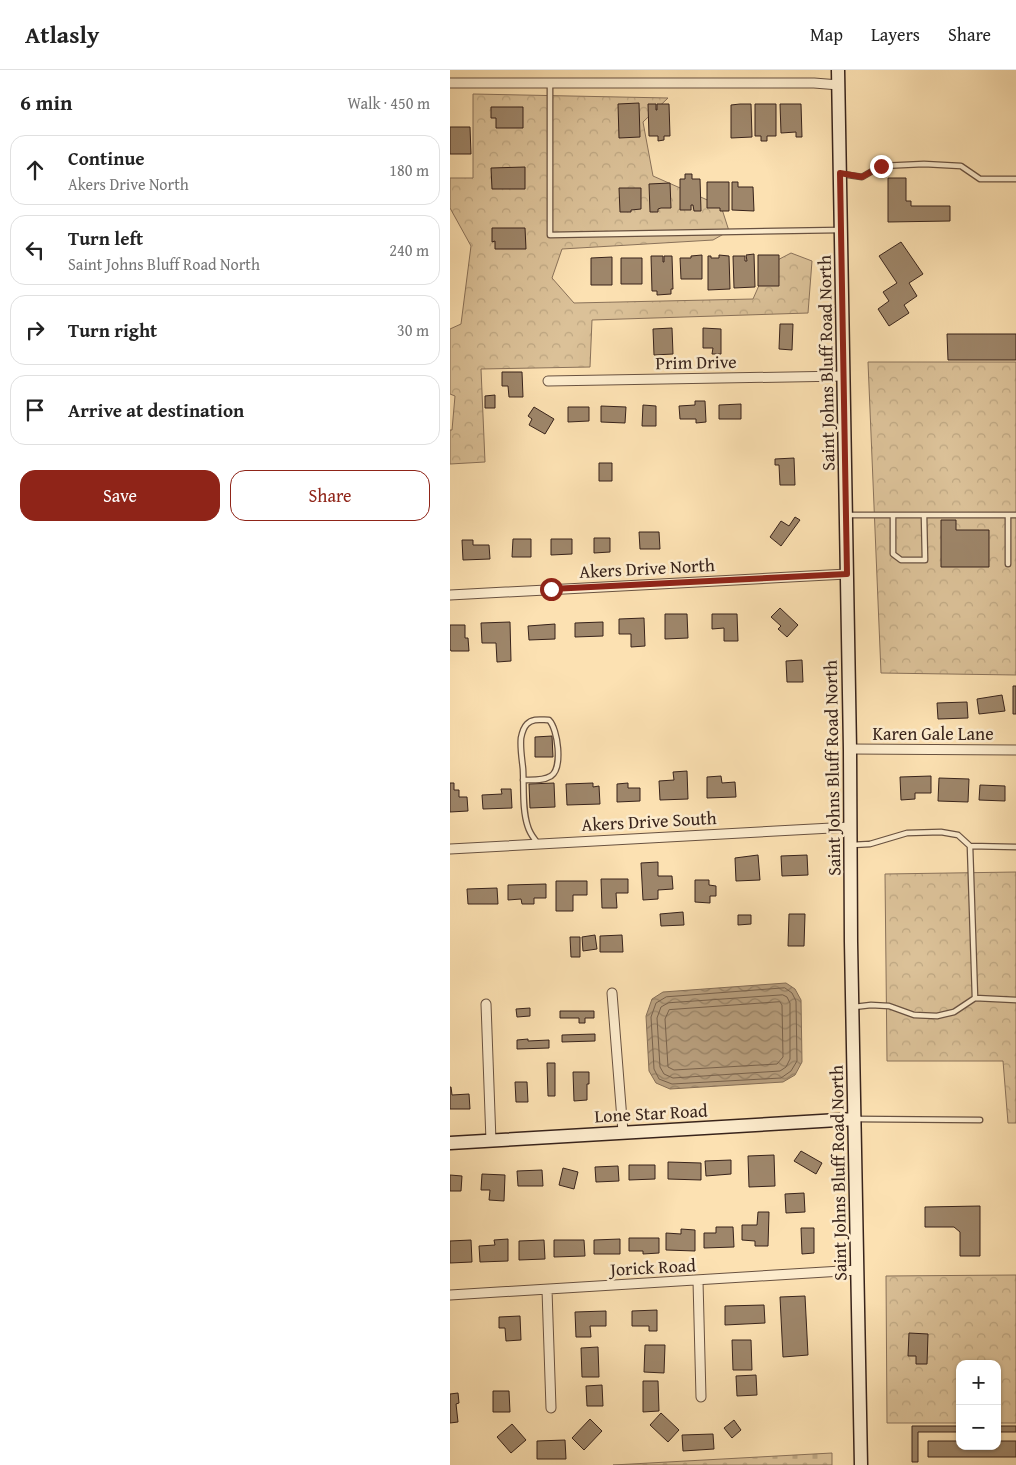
<!DOCTYPE html>
<meta charset="utf-8">
<style>
:root{--surface:#fff;--page:#f6f6f6;--text:#222;--muted:#767676;--line:#e0e0e0;--accent:#8f2418}
body{margin:0;font-family:"Gentium Book Plus",serif;background:var(--page);color:var(--text)}
.controls{position:absolute;right:15px;bottom:15px;display:grid;overflow:hidden;border-radius:10px;box-shadow:0 1px 4px #0004}
.controls button{width:45px;height:45px;display:grid;place-items:center;padding:0;border:0;border-bottom:1px solid var(--line);background:var(--surface);color:var(--text);font:25px sans-serif}
.stop{position:absolute;width:15px;height:15px;margin:-11px;border:4px solid #8f2418;border-radius:50%;background:#fff}
.stop.end{background:#8f2418;border-color:#fff;box-shadow:0 1px 5px #0008}
.list{margin:0;padding:0;list-style:none}
h2{display:flex;justify-content:space-between;align-items:center;height:65px;margin:0;padding:0 20px;font-size:21px}
h2 small{font-size:16px;font-weight:400;color:var(--muted)}
.list li{display:grid;grid-template-columns:32px 1fr auto;gap:15px;align-items:center;box-sizing:border-box;height:70px;margin:0 10px 10px;padding:0 10px;border:1px solid var(--line);border-radius:15px}
.list b{display:block;font-size:19px;white-space:nowrap}
.list p{margin:0;font-size:16px;white-space:nowrap;color:var(--muted)}
.list em{font-size:16px;font-style:normal;color:var(--muted)}
.actions{display:flex;gap:10px;padding:15px 20px}
.actions a{flex:1;padding:11px 0;border:1px solid var(--accent);border-radius:15px;text-align:center;font-size:18px;color:var(--accent)}
.actions .main{background:var(--accent);color:#fff}
.icon{flex:none;width:28px;height:28px;fill:none;stroke:currentColor;stroke-width:2;stroke-linecap:round;stroke-linejoin:round}
.map{position:relative;flex:none;width:566px;height:1395px;overflow:hidden}
header{display:flex;align-items:center;gap:30px;box-sizing:border-box;height:70px;padding:0 25px;background:var(--surface);border-bottom:1px solid var(--line)}
header strong{font-size:24px}
nav{display:flex;gap:28px;margin-inline-start:auto;font-size:18px}
main{display:flex}
aside{flex:1;background:var(--surface)}
.map>svg:first-child{display:block}
</style>
<header>
<strong>Atlasly</strong>
<nav><a>Map</a><a>Layers</a><a>Share</a></nav>
</header>
<main>
<aside>
<h2>6 min<small>Walk · 450 m</small></h2>
<ul class="list">
<li><svg class="icon" aria-label="ahead" viewBox="0 0 24 24"><path d="M12 20V5M6 11l6-6 6 6"/></svg><div><b>Continue</b><p>Akers Drive North</p></div><em>180 m</em></li>
<li><svg class="icon" aria-label="left" viewBox="0 0 24 24"><path d="M17 20v-9H6M10 6l-5 5 5 5"/></svg><div><b>Turn left</b><p>Saint Johns Bluff Road North</p></div><em>240 m</em></li>
<li><svg class="icon" aria-label="right" viewBox="0 0 24 24"><path d="M7 20v-9h11M14 6l5 5-5 5"/></svg><div><b>Turn right</b></div><em>30 m</em></li>
<li><svg class="icon" aria-label="arrive" viewBox="0 0 24 24"><path d="M6 21V4h12l-3 4 3 4H6"/></svg><div><b>Arrive at destination</b></div></li>
</ul>
<div class="actions"><a class="main">Save</a><a>Share</a></div>
</aside>
<div class="map">
<svg width="566" height="1395" viewBox="0 0 566 1395">
<defs>
<pattern id="forest-crowns" width="20" height="18" patternUnits="userSpaceOnUse" patternTransform="scale(1.25)"><rect width="20" height="18" fill="#dbc198"/><path d="M2 6a3 3 0 1 1 6 0M12 15a3 3 0 1 1 6 0" fill="none" stroke="#bda682"/></pattern>
<pattern id="cemetery-stones" width="16" height="16" patternUnits="userSpaceOnUse" patternTransform="scale(1.25)"><rect width="16" height="16" fill="#dbc198"/><path d="M2 7V4a2 2 0 0 1 4 0v3zM10 15v-3a2 2 0 0 1 4 0v3z" fill="#bda682"/></pattern>
<pattern id="water-waves" width="16" height="10" patternUnits="userSpaceOnUse" patternTransform="scale(1.25)"><rect width="16" height="10" fill="#b9a07f"/><path d="M0 5q4-4 8 0t8 0" fill="none" stroke="#978267"/></pattern>
</defs>
<rect width="100%" height="100%" fill="#fce1b2"/>
<filter id="stains"><feTurbulence type="fractalNoise" baseFrequency=".004" numOctaves="4"/><feColorMatrix values="0 0 0 0 .2 0 0 0 0 .09 0 0 0 0 .02 0 0 0 .5 -.17"/></filter>
<radialGradient id="worn" r=".72"><stop offset=".6" stop-color="#630" stop-opacity="0"/><stop offset="1" stop-color="#630" stop-opacity=".3"/></radialGradient>
<path fill="url(#forest-crowns)" stroke="#8a725a" d="M23,24L218,28L193,52L203,106L271,136L279,161L263,170L112,179L102,208L124,233L303,229L318,195L341,183L362,191L358,243L142,250L140,297L31,299L35,392L0,394V360H2L5,326L0,324V259L11,254L21,176L0,138V108H23Z
M418,292H566V605L431,603Z
M566,802V1053H558L553,991H437L435,804Z
M566,1205V1353H547V1294H510V1353H437L436,1206Z"/>
<path fill="url(#cemetery-stones)" stroke="#8a725a" d="M382,1383V1395H163Z"/>
<path fill="url(#water-waves)" stroke="#856e57" d="M336,913L345,919L351,930L352,992L345,1005L333,1012L220,1019L206,1013L199,1001L196,946L202,929L213,922Z"/>
<g fill="none" stroke-linecap="round" stroke-linejoin="round">
<path stroke="#78624d" stroke-width="1" d="M335,918L342,923L346,931L347,991L341,1001L331,1008L222,1014L209,1009L204,999L201,947L206,933L216,927Z
M333,925L337,927L340,933V989L336,997L330,1001L223,1008L214,1004L210,997L207,948L211,937L218,933Z
M330,932L332,935L333,987L327,994L224,1000L218,997L215,949L219,940Z"/>
</g>
<path fill="#9e866a" stroke="#38231b" d="M189,33L190,67L169,68L168,34Z
M198,34H206V40H207V34H219L220,66H214V70L208,71V66H199Z
M290,34H301L302,67L281,68V35Z
M305,34H326V66H317V71H311V66H305Z
M330,34H351L352,67H346V62L331,63Z
M41,37H73V58H46V48H41Z
M0,57H20L21,84H0Z
M75,97V119H42L41,98Z
M235,104H242V109H250L251,141H244L243,135H241V140H230V109H235Z
M438,108H456V131H461V136H500V151L438,152Z
M257,112H279V141H270V138H257Z
M282,112H288V117H303L304,141L282,140Z
M220,113L221,138H211L208,139V142H200L199,114Z
M169,118H191V139L181,140V142H170Z
M42,158H75L76,179H45V171L42,172Z
M451,172L473,204L459,213L467,226L454,235L459,243L439,256L428,239L439,231L433,222L447,213L429,186Z
M304,184L305,217L284,218L283,186H295V191H297L296,185Z
M252,185V209H231L230,188H241V186Z
M269,185L279,186L280,219L258,220V186H261V188H269Z
M308,185H329V216H308Z
M201,186H213V192H214V186H222L223,219H221V224L207,225V221H202Z
M162,187V215H141V188Z
M171,188H192V214H171Z
M330,254H343L342,280L329,279Z
M222,258L223,284L204,285L203,259Z
M253,258L271,259V284H262L263,278H253Z
M497,264H566V290H498Z
M52,302H72L73,327H59L58,316H52Z
M45,325V338H35V326Z
M245,331H255L256,352L246,353V349H230L229,336L245,335Z
M291,334V349H269V335Z
M193,335L206,336V356H192Z
M151,336L176,337L175,353L151,352Z
M84,337L104,349L95,364L79,355L82,349L78,346Z
M118,337H139V351L118,352Z
M344,388L345,415H330L329,395H325V389Z
M149,393H162V411H149Z
M345,447L350,450L331,476L320,467L331,451L339,456Z
M491,450H506V460H539V497H491Z
M189,462H209L210,479H190Z
M144,468H160V482L144,483Z
M63,469H81V487H62Z
M101,469H122V484L101,485Z
M12,470H23V475H39L40,489L13,490Z
M330,538L348,555L337,567L328,559L331,556L321,547Z
M215,544H237L238,568L215,569Z
M262,544H287L288,571H274V558L262,559Z
M194,548L195,576L181,577V564H169V549Z
M60,552L61,591L47,592L46,573H32L31,553Z
M153,552V566L125,567V553Z
M105,554V569L79,570L78,556Z
M0,555H15V568H18L19,581H1L0,579Z
M352,590L353,612H337L336,591Z
M563,616H566V644H563Z
M552,625L555,641L529,644L527,629Z
M517,632L518,648L488,649L487,633Z
M102,666L103,687H85V667Z
M237,701L238,729L210,730L209,711L224,710L223,702Z
M271,706L272,713L285,712L286,727L257,728V707Z
M481,706V723H465V729L451,730L450,707Z
M489,708L519,709L518,732L488,731Z
M0,713H4V720H9V727H17L18,741L0,742Z
M104,713L105,737L80,738L79,714Z
M143,713V717L149,716L150,734L117,735L116,714Z
M178,713V718H190V731L167,732V714Z
M530,715L555,716V731L529,730Z
M51,719H61L62,738L33,739L32,725L52,724Z
M308,785L310,810L286,811L285,788Z
M357,785L358,805L332,806L331,786Z
M208,792V806H222L223,819L208,820V829L193,830L191,793Z
M151,809H178V823H166L167,838H152Z
M245,810H259V815L266,816V826H260V833L245,832Z
M106,811H137V825H123V841H106Z
M96,814V828H84V834H72L71,829L58,830V815Z
M47,818L48,834H18L17,819Z
M233,842L234,855L211,856L210,844Z
M339,844H355L354,876H338Z
M288,845H301V854L288,855Z
M145,865L147,879L133,881L132,867Z
M172,865L173,882H150V866Z
M120,867H130V887H121Z
M80,938V946L67,947L66,939Z
M110,941H144V948H135V953H129V948H110Z
M145,964V971L112,972V965Z
M78,969V971L99,970V978L67,979V970Z
M97,993H105V1026H98Z
M123,1002H139V1014H137V1030L124,1031Z
M65,1012H77L78,1032H66Z
M0,1017H1L2,1025L19,1024L20,1039H0Z
M351,1081L372,1093L366,1104L344,1091Z
M324,1085L325,1116L299,1117L298,1086Z
M281,1090V1104L256,1106L255,1091Z
M218,1092L251,1093V1110L218,1109Z
M179,1095H205V1109L179,1110Z
M168,1096L169,1111L146,1112L145,1097Z
M113,1098L128,1102L124,1119L109,1115Z
M92,1100L93,1116H68L67,1101Z
M32,1104L55,1105L54,1131L39,1130L40,1120H31Z
M0,1105L12,1106L11,1121H0Z
M354,1123L355,1142L336,1143L335,1124Z
M530,1136V1186H510V1162L504,1157H475V1137Z
M308,1142H319L318,1176H305V1171L292,1170V1155H307Z
M266,1157H283L284,1177L254,1178V1163H266Z
M351,1158H364V1183L352,1184Z
M231,1159L245,1160V1181L216,1180V1163L231,1164Z
M179,1168H209V1183L193,1184V1181H179Z
M58,1169V1191L30,1192L29,1176L45,1175L44,1170Z
M170,1169V1184H144V1170Z
M21,1170L22,1192L0,1193V1171Z
M94,1170L95,1189L69,1190V1171Z
M104,1170H134L135,1186L104,1187Z
M355,1226L358,1285L333,1287L330,1227Z
M314,1235L315,1253L275,1255V1236Z
M207,1240V1261H199V1256H182V1241Z
M156,1241V1256H140L141,1267H126L125,1242Z
M70,1246L71,1270L56,1271L55,1258H49V1247Z
M459,1263L478,1264L477,1294H466V1286H458Z
M282,1270H301L302,1300H283Z
M195,1275H215L214,1303L194,1302Z
M148,1277L149,1307H132L131,1278Z
M306,1305L307,1325L287,1326L286,1306Z
M193,1311H208L209,1341L193,1342Z
M152,1315L153,1336H137L136,1316Z
M43,1321H59L60,1342H43Z
M8,1323L9,1333L6,1334L8,1352L0,1353V1324Z
M211,1343L229,1360L218,1372L200,1355Z
M140,1349L152,1361L134,1380L122,1368Z
M284,1350L291,1360L282,1368L274,1358Z
M62,1354L76,1370L61,1383L47,1367Z
M462,1356H510V1362H468V1392H462Z
M547,1356H566V1362H547Z
M263,1364L264,1379L233,1381L232,1365Z
M115,1370L116,1389H87V1371Z
M478,1371H510V1376H547V1371H566V1387H478Z"/>
<g fill="none" stroke-linecap="round" stroke-linejoin="round">
<defs>
<path id="lane" d="M100,13V165L390,160
M392,104L412,107L431,96L474,94L511,96L530,109H566
M397,445H566
M443,445V484L451,490H475L474,445
M558,445V494
M73,710C82,710 93,711 101,706C113,698 108,659 99,650C91,650 83,648 77,654C73,658 72,663 71,668C70,678 72,689 73,699C74,718 72,740 78,757C80,764 84,768 88,774
M402,775L420,774L457,763L491,762L508,765L520,776L525,928
M520,776L566,777
M404,937L421,935L439,936L464,945L487,946L504,942L525,928L566,930
M406,1049L530,1050"/>
<path id="street" d="M0,13H364L389,15
M98,311L394,306
M0,525L397,504
M400,679L566,680
M0,779L400,757
M162,923L173,1062
M36,934L41,1071
M248,1211L251,1327
M97,1220L101,1338
M0,1225L408,1200"/>
<path id="secondary" d="M388,0L400,679L401,872L411,1395
M0,1073L405,1049"/>
</defs>
<use href="#lane" stroke="#695241" stroke-width="7"/>
<use href="#street" stroke="#695241" stroke-width="11"/>
<use href="#secondary" stroke="#38231b" stroke-width="15"/>
<use href="#lane" stroke="#fdeccd" stroke-width="4.5"/>
<use href="#street" stroke="#fdeccd" stroke-width="9"/>
<use href="#secondary" stroke="#fdeccd" stroke-width="12"/>
</g>
<g fill="none" stroke-linecap="round" stroke-linejoin="round">
<path stroke="#8f2418" stroke-width="6" d="M101,519L397,504L390,103L412,107L431,96"/>
</g>
<g text-anchor="middle" dominant-baseline="central" stroke-width="5" stroke-linejoin="round" paint-order="stroke">
<g font-size="18" fill="#38231b" stroke="#fdeccd">
<text transform="translate(246 292) rotate(-1)">Prim Drive</text>
<text transform="translate(376 293) rotate(-91)">Saint Johns Bluff Road North</text>
<text transform="translate(197 498) rotate(-3)">Akers Drive North</text>
<text x="483" y="663">Karen Gale Lane</text>
<text transform="translate(382 698) rotate(-91)">Saint Johns Bluff Road North</text>
<text transform="translate(199 751) rotate(-3)">Akers Drive South</text>
<text transform="translate(201 1043) rotate(-3)">Lone Star Road</text>
<text transform="translate(388 1103) rotate(-91)">Saint Johns Bluff Road North</text>
<text transform="translate(203 1197) rotate(-3)">Jorick Road</text>
</g>
</g>
<rect width="100%" height="100%" filter="url(#stains)"/>
<rect width="100%" height="100%" fill="url(#worn)"/>
</svg>
<div class="controls">
<button>+</button>
<button>−</button>
</div>
<div class="stop" style="left:101px;top:519px"></div>
<div class="stop end" style="left:431px;top:96px"></div>
</div>
</main>
